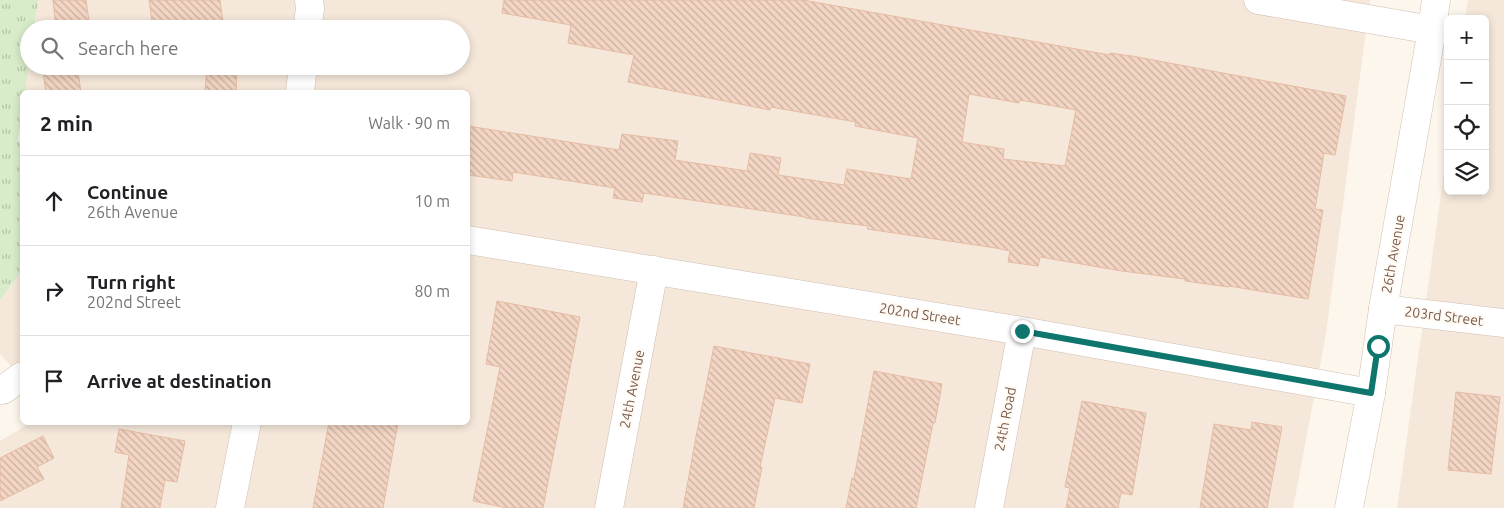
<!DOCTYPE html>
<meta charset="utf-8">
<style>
:root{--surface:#fff;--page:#f2f2f2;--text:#202124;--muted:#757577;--line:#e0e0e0}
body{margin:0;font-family:Ubuntu,sans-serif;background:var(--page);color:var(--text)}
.controls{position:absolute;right:15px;top:15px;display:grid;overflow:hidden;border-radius:8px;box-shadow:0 2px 8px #0003}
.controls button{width:45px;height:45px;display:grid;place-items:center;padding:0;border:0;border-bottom:1px solid var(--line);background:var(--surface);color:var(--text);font:25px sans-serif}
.stop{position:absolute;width:15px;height:15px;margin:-11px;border:4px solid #0f766e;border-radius:50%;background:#fff}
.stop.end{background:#0f766e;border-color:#fff;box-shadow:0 1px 5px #0008}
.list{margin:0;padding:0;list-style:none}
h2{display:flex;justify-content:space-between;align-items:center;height:65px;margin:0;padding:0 20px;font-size:21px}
h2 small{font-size:16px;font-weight:400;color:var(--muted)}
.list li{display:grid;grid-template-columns:32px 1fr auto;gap:15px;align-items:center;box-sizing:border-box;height:90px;padding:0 20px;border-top:1px solid var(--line)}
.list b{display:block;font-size:19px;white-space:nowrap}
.list p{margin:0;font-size:16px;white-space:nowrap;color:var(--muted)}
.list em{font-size:16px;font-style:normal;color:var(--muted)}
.icon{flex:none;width:28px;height:28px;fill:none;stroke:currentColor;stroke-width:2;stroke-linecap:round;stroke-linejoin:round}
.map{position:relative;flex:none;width:1504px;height:508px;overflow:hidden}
.search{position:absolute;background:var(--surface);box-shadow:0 2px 8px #0003;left:20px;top:20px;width:450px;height:55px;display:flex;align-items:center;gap:12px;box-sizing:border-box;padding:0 18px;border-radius:28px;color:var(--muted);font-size:19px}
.panel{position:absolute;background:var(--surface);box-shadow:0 2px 8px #0003;left:20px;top:90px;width:450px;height:335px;border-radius:8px}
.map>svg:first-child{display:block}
</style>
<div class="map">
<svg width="1504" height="508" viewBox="0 0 1504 508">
<defs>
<pattern id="grass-tufts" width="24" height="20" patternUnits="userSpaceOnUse" patternTransform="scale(1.25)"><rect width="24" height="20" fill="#d8ecc9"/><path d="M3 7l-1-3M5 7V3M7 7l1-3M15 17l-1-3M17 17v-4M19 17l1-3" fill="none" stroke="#b4c2a5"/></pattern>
<pattern id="building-back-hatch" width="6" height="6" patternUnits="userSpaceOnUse" patternTransform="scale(1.25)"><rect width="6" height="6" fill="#f3d5c3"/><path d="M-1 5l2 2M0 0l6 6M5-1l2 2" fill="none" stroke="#cab0a1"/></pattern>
</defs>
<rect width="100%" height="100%" fill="#fdf6ec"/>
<path fill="#f5e8da" d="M38,0H1370L1326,334L1293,508H0V441L32,422H468V92H25L29,66H461V29H34Z
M1468,0H1504V508H1397L1448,144V191H1485V19H1465Z
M22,271V379L0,354V300Z"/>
<path fill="url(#grass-tufts)" d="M0,0H38L34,29H29V66L25,92H22V112L18,140L22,147V271L0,300Z"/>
<path fill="url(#building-back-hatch)" stroke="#e6bba3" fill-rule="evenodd" d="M53,0H86L90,28L56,29Z
M149,0H220L224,29H153Z
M504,0H803L1110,55V53L1132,56L1346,96L1335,155L1324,153L1315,209L1323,210L1308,299L1229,286V287L1185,281V279L1122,271L1040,257L1038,266L1008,262L1010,251L996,248L867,229L868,226L805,218V217L644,193L642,202L613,198L615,188L513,172L512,181L468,175V126L619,150L622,134L678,141L675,160L747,171L750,153L781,158L778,175L844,185L847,169L911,179L918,138L855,126L856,122L771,107L770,110L628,82L634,55L568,43L571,25L502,13ZM969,94L1019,103L1020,100L1076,110L1065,166L1003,159L1004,149L962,142Z
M42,66H77L81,92H46Z
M157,66H197L158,71Z
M207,66H237L236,92H205Z
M497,301L580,317L543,508H507L473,501L500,367L486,364Z
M714,346L810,364L802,403L775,398L760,467H762L754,508H683L696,437Z
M874,371L942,384L935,423H933L916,508H846L852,478H854Z
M1456,392L1500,397L1491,474L1448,470Z
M1082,401L1146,413L1132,495L1121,493L1118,508H1066L1070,488L1065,487Z
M329,422H398L383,508H313Z
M1252,422L1282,427L1267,508H1200L1214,424L1251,430Z
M119,429L185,441L177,482L165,480L160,508H121L129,455L115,452Z
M43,436L54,458L37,467L44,479L0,501V458Z"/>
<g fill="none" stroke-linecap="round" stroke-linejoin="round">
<defs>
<path id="minor" d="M1258,0L1432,30
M307,29L310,9L309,0
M300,92L303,66
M468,240L1022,331L1371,393
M1383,309L1504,323
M0,390H3L22,376
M230,508L247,422
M609,508L654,270
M989,508L1022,331"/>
<path id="tertiary" d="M1349,508L1371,393L1383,309L1432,30L1436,0"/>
</defs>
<use href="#minor" stroke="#d1beb0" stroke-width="29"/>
<use href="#tertiary" stroke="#d1beb0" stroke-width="29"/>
<use href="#minor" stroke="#fff" stroke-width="28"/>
<use href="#tertiary" stroke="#fff" stroke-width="28"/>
</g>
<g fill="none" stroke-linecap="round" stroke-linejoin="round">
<path stroke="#0f766e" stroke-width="6" d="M1022,331L1371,393L1378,346"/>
</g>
<g text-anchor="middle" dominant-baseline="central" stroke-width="4" stroke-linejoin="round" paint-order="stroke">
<g font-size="14" fill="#7a5c4d" stroke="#fffaf3">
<text transform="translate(1393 254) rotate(-80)">26th Avenue</text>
<text transform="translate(920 314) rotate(9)">202nd Street</text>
<text transform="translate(1444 316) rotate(7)">203rd Street</text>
<text transform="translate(632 389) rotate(-79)">24th Avenue</text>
<text transform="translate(1005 419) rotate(-79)">24th Road</text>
</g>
</g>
</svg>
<div class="controls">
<button>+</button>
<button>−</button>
<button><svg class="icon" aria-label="locate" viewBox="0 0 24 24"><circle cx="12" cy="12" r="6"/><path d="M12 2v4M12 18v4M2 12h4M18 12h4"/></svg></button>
<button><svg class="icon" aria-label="layers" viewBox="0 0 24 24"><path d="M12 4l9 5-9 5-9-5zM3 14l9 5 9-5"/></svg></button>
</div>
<div class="stop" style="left:1378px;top:346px"></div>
<div class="stop end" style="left:1022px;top:331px"></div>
<div class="search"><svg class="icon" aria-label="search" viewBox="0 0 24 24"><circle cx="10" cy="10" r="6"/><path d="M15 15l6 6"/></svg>Search here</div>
<section class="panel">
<h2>2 min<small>Walk · 90 m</small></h2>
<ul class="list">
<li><svg class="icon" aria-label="ahead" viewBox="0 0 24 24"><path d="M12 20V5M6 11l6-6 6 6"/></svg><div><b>Continue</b><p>26th Avenue</p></div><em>10 m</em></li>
<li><svg class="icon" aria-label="right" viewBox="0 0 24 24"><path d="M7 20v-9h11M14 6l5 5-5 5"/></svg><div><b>Turn right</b><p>202nd Street</p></div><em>80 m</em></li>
<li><svg class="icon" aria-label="arrive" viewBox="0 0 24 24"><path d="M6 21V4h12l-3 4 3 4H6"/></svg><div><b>Arrive at destination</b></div></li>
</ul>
</section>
</div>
